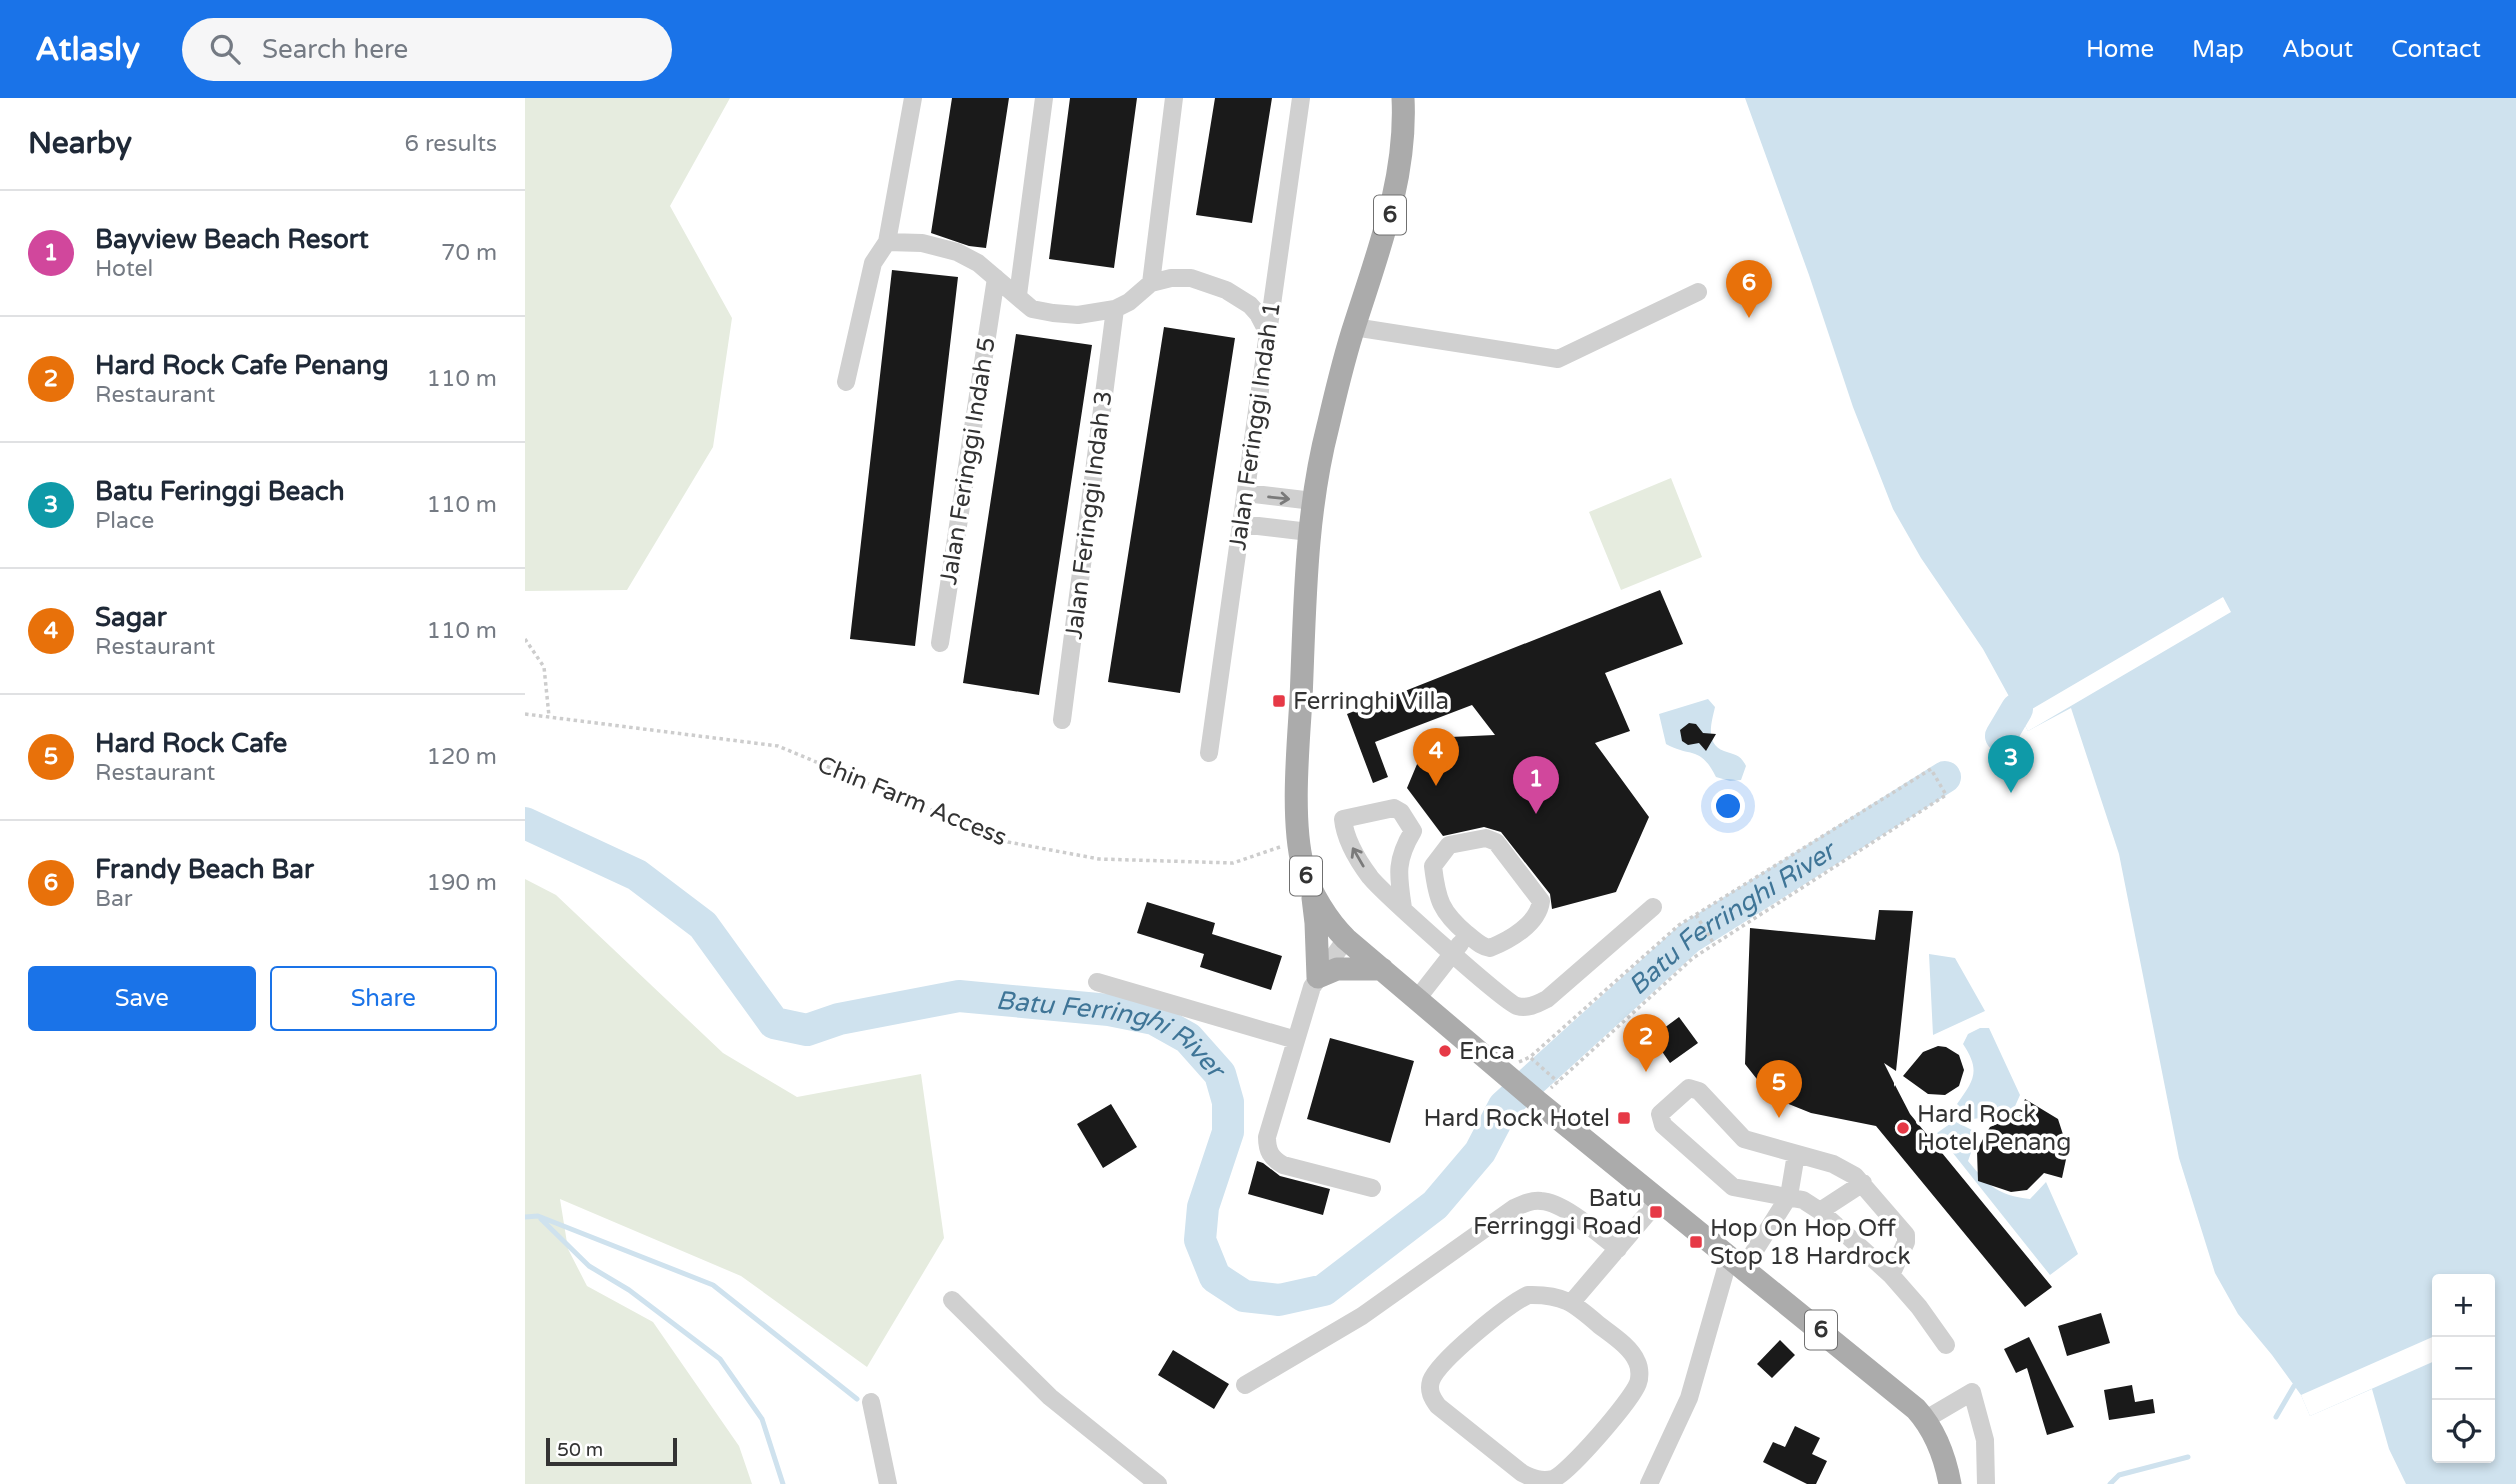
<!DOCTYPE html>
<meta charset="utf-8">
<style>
:root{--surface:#fff;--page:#f6f6f7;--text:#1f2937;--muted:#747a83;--line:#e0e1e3;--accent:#1a73e8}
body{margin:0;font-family:"Varela Round",sans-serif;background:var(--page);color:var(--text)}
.controls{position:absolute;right:21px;bottom:21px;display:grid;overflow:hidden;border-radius:7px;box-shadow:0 4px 10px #0003}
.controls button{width:63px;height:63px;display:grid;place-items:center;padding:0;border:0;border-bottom:2px solid var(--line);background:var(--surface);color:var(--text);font:35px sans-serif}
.scale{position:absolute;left:21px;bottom:18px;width:131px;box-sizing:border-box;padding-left:7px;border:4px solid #333;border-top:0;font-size:19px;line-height:24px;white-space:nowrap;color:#333;-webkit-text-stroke:5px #fff;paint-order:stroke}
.you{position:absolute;left:1204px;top:709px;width:24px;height:24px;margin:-18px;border:5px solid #fff;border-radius:50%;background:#1a73e8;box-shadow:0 0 0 10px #1a73e833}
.badge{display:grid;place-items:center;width:46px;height:46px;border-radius:50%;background:var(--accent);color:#fff;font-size:23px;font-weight:700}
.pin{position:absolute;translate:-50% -58px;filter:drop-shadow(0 2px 4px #0008)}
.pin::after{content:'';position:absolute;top:37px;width:24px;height:21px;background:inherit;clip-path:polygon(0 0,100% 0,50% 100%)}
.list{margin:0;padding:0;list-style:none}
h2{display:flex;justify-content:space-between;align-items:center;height:91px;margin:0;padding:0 28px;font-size:30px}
h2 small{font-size:23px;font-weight:400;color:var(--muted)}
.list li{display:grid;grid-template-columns:46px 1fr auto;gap:21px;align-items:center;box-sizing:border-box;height:126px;padding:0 28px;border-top:2px solid var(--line)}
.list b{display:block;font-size:26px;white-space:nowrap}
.list p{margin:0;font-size:23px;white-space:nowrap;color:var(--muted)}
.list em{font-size:23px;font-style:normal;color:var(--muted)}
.actions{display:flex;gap:14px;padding:21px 28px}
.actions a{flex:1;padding:16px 0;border:2px solid var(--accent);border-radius:7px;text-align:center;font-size:24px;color:var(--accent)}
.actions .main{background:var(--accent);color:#fff}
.icon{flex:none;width:38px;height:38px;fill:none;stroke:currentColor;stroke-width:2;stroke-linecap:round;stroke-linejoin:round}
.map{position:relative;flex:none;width:1991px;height:1386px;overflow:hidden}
header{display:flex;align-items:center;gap:42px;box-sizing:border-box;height:98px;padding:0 35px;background:var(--accent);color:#fff}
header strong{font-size:33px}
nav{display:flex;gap:38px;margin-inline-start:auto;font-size:24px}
.search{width:490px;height:63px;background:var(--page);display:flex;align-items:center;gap:18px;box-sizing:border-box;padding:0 24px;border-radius:38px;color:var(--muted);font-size:26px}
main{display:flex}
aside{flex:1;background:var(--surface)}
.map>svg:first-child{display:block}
</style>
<header>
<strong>Atlasly</strong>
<div class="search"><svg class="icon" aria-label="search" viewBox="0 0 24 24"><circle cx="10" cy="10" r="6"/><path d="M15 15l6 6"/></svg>Search here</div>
<nav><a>Home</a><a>Map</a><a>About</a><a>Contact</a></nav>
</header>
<main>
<aside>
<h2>Nearby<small>6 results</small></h2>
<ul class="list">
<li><span class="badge" style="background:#d1479c">1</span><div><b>Bayview Beach Resort</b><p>Hotel</p></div><em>70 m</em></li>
<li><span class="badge" style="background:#e8710a">2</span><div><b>Hard Rock Cafe Penang</b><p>Restaurant</p></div><em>110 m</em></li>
<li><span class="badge" style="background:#0f9aa8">3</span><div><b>Batu Feringgi Beach</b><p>Place</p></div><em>110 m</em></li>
<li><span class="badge" style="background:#e8710a">4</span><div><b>Sagar</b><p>Restaurant</p></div><em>110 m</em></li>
<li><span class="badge" style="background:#e8710a">5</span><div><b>Hard Rock Cafe</b><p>Restaurant</p></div><em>120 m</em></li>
<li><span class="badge" style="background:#e8710a">6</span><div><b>Frandy Beach Bar</b><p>Bar</p></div><em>190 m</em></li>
</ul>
<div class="actions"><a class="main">Save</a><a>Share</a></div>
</aside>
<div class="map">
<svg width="1991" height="1386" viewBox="0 0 1991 1386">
<rect width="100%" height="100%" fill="#fff"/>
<path fill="#e6ecdf" d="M0,0H205L145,108L207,220L188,349L102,492L0,493Z
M1146,380L1177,459L1096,492L1064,414Z
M0,781L31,797L198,955L272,999L396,976L419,1140L342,1269L216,1178L35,1101L43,1151L62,1188L128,1224L214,1348L227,1386H0Z"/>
<path fill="#cfe2ee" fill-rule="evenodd" d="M1220,0H1991V1386H1881L1864,1351L1847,1291L1785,1318L1776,1297L1747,1257L1713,1216L1690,1175L1654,1060L1594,756L1546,610L1503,633L1458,551L1396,460L1368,411L1328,309L1284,177ZM1912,1181H1965V1360H1912Z
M1183,601L1190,609C1187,623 1179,646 1199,653C1210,657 1215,656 1221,668L1216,682L1205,683L1191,679C1175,647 1166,660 1141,646L1134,616Z
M1404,856L1430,860L1460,913L1408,937Z
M1455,930H1464L1495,997L1487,1015L1448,1021L1432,1006C1449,982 1456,973 1438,946L1443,936Z
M1429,1023L1453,1035L1443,1063C1464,1088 1472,1097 1505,1101L1521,1084L1553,1156L1525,1177L1412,1035Z"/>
<path fill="#fff" d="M1698,499L1706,514L1503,633L1495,618Z
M1912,1237V1262L1785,1318L1776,1297Z"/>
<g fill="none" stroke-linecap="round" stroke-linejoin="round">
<path stroke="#cfe2ee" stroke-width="5" d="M0,1119L13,1118L188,1187L332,1301
M16,1121L64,1168L104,1192L195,1261L237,1321L258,1386
M1751,1319L1769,1288
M1585,1386L1594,1377L1663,1359"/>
<g stroke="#cfe2ee" stroke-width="32">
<path d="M1476,638L1492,611"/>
<path id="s1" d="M0,725L112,777L178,827L249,925L282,932L314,921L434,898L584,912L629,921L663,940L695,976L703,1004V1034L678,1109L675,1142L690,1179L719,1198L754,1202L799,1192L910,1107L955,1054L979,1008L1164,840L1420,679"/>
</g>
</g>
<path fill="#1a1a1a" d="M427,0H484L461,150L444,148L406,135Z
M545,0H612L589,170L524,161Z
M690,0H747L727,125L671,117Z
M367,172L433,179L390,548L325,541Z
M639,229L710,240L655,595L583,584Z
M491,236L567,247L514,597L438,585Z
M1135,492L1158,546L1080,575L1105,633L1070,645L1124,719L1091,794L1027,811L1025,796L976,734L959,729L918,738L882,690L903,640L970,637L947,607L850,644L863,679L848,685L822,616Z
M1164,625L1171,626L1178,635L1191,636L1181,653L1174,645L1163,647L1157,643L1155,632Z
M622,804L690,825L687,836L757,858L746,892L675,869L679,856L612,835Z
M1354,812L1388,813L1371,973L1359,965L1369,985V989L1370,987L1385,1016L1527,1189L1500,1209L1351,1028L1286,1015L1246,999L1220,966L1225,830L1350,842Z
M1154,919L1173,945L1145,965L1127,939Z
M805,940L889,963L865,1045L782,1021Z
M1413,948L1421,949L1434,957L1439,972L1434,988L1420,997L1403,996L1378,978L1398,954Z
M1500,1001L1533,1021L1543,1052L1537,1080L1519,1075L1502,1092L1486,1094L1453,1083L1452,1053L1459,1039L1465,1029L1477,1024L1493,1022Z
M586,1006L612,1049L578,1070L552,1026Z
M732,1063L738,1065L755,1078L805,1091L798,1117L723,1096Z
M1576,1215L1585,1245L1542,1258L1533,1228Z
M1504,1239L1549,1329L1522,1337L1502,1270L1491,1275L1479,1251Z
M1255,1242L1270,1257L1247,1280L1232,1266Z
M648,1252L704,1286L689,1311L633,1277Z
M1607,1287L1610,1304L1628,1301L1630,1315L1584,1322L1579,1292Z
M1270,1328L1295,1340L1287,1356L1302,1363L1291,1386H1282L1238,1364L1248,1344L1260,1349Z"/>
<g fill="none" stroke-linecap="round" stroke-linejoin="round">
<path stroke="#cdcdcd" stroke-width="3.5" stroke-dasharray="3.5 3.5" stroke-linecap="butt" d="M0,541L19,569L24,618
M0,616L253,648L483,744L574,761L708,765L755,749
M1171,817L1189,846
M1006,960L1033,984
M994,964L1005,959L1154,827L1406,671L1421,697L1168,860L1026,990"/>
<path stroke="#d0d0d0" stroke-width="18" d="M362,144L397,145L432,154L453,165L507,211L528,215L553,217L590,211L604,204L626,185L646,180H666L701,192L725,207L733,216L743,235
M626,185L649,0
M493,197L519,0
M829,229L1033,261L1173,194
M321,284L348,165L362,144L388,0
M721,395L788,403
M716,426L784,434
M415,545L471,180
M537,622L590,211
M684,655L776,0
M961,740L971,744L1016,803C1013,826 985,842 965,850C956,849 950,842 942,836C916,814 912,802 908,768L924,747Z
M878,810C873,777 870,763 888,733L876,714L869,710L818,721C820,741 833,763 845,779C857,794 980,905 992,908C1003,911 1012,906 1022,901L1128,809
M821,841L787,889L742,1039C742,1053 746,1060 758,1067L847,1090
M572,884L771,942
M892,901L935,846
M1164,990L1174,993L1219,1041L1308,1066L1330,1078L1381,1137V1144L1366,1177L1295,1113L1278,1102L1208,1089L1138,1027L1135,1016Z
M1295,1113L1338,1085
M1218,1171L1264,1098L1271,1056
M1366,1177L1394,1209L1421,1247
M1003,1197C1038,1196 1049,1205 1074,1227C1087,1237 1106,1249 1112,1264C1115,1270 1115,1280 1113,1285C1107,1302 1043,1376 1028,1381C1016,1384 1007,1380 997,1375L913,1308C907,1300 903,1293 906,1283C913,1263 982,1207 1003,1197Z
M427,1202L525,1299L633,1386
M1047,1204L1134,1102
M720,1287L837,1218L989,1110C998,1106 1006,1102 1016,1103C1039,1104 1075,1137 1093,1151
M346,1304L363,1386
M1401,1321L1447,1294L1460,1342L1461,1386
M1124,1386L1164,1300L1204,1160"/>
<path stroke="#ababab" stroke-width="23" d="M878,0C882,79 854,151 830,226C819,259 811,294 803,328C780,417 780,509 776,601C773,650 766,722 778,769C785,795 803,823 821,841L1013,1004L1391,1311C1410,1332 1420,1359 1425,1386
M788,800L791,825L793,879L812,871H857"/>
</g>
<defs><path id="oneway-shaft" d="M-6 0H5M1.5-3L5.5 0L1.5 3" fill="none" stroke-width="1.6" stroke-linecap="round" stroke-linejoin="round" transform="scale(1.75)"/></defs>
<g stroke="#7a7a7a">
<use href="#oneway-shaft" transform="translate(754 400) rotate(6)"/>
<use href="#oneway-shaft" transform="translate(833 759) rotate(-120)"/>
</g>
<g fill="#e63946" stroke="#fff" stroke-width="2.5">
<rect x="747" y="596" width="14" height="14" rx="3.5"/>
<circle cx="920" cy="953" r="7"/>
<rect x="1092" y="1013" width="14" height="14" rx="3.5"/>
<circle cx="1378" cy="1030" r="7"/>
<rect x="1124" y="1107" width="14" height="14" rx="3.5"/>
<rect x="1164" y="1137" width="14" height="14" rx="3.5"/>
</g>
<g text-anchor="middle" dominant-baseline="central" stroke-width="7" stroke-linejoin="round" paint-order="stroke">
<g fill="#fff" stroke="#707070" stroke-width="2">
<rect x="849" y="97.5" width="32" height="39" rx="5"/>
<rect x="765" y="758.5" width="32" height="39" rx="5"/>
<rect x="1280" y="1212.5" width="32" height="39" rx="5"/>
</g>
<g font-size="23" font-weight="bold" fill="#333">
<text x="865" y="117">6</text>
<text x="781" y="778">6</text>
<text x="1296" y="1232">6</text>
</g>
<g font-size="24" fill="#333" stroke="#fff">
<text transform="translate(730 328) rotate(-82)">Jalan Feringgi Indah 1</text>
<text transform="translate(443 363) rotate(-81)">Jalan Feringgi Indah 5</text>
<text transform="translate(564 417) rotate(-83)">Jalan Feringgi Indah 3</text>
<text transform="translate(387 703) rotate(22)">Chin Farm Access</text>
</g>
<g font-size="24" fill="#333" stroke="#fff" text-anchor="start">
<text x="768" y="603">Ferringhi Villa</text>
<text x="934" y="953">Enca</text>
<text x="1392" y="1016">Hard Rock<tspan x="1392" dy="28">Hotel Penang</tspan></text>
<text x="1085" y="1020" text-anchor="end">Hard Rock Hotel</text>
<text x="1117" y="1100" text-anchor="end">Batu<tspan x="1117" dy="28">Ferringgi Road</tspan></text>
<text x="1185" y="1130">Hop On Hop Off<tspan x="1185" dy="28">Stop 18 Hardrock</tspan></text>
</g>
<g font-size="26" font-style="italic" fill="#3f7597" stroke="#fff">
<text stroke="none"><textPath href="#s1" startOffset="1685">Batu Ferringhi River</textPath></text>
<text stroke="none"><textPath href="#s1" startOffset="677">Batu Ferringhi River</textPath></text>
</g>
</g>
</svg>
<div class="controls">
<button>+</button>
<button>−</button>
<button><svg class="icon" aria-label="locate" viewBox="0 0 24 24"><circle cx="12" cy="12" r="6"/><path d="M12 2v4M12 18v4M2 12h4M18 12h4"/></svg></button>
</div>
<div class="scale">50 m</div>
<div class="you"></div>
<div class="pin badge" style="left:1011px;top:716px;background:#d1479c">1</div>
<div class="pin badge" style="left:1121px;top:974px;background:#e8710a">2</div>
<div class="pin badge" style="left:1486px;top:695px;background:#0f9aa8">3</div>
<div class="pin badge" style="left:911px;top:688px;background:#e8710a">4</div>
<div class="pin badge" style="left:1254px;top:1020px;background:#e8710a">5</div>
<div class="pin badge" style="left:1224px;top:220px;background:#e8710a">6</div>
</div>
</main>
